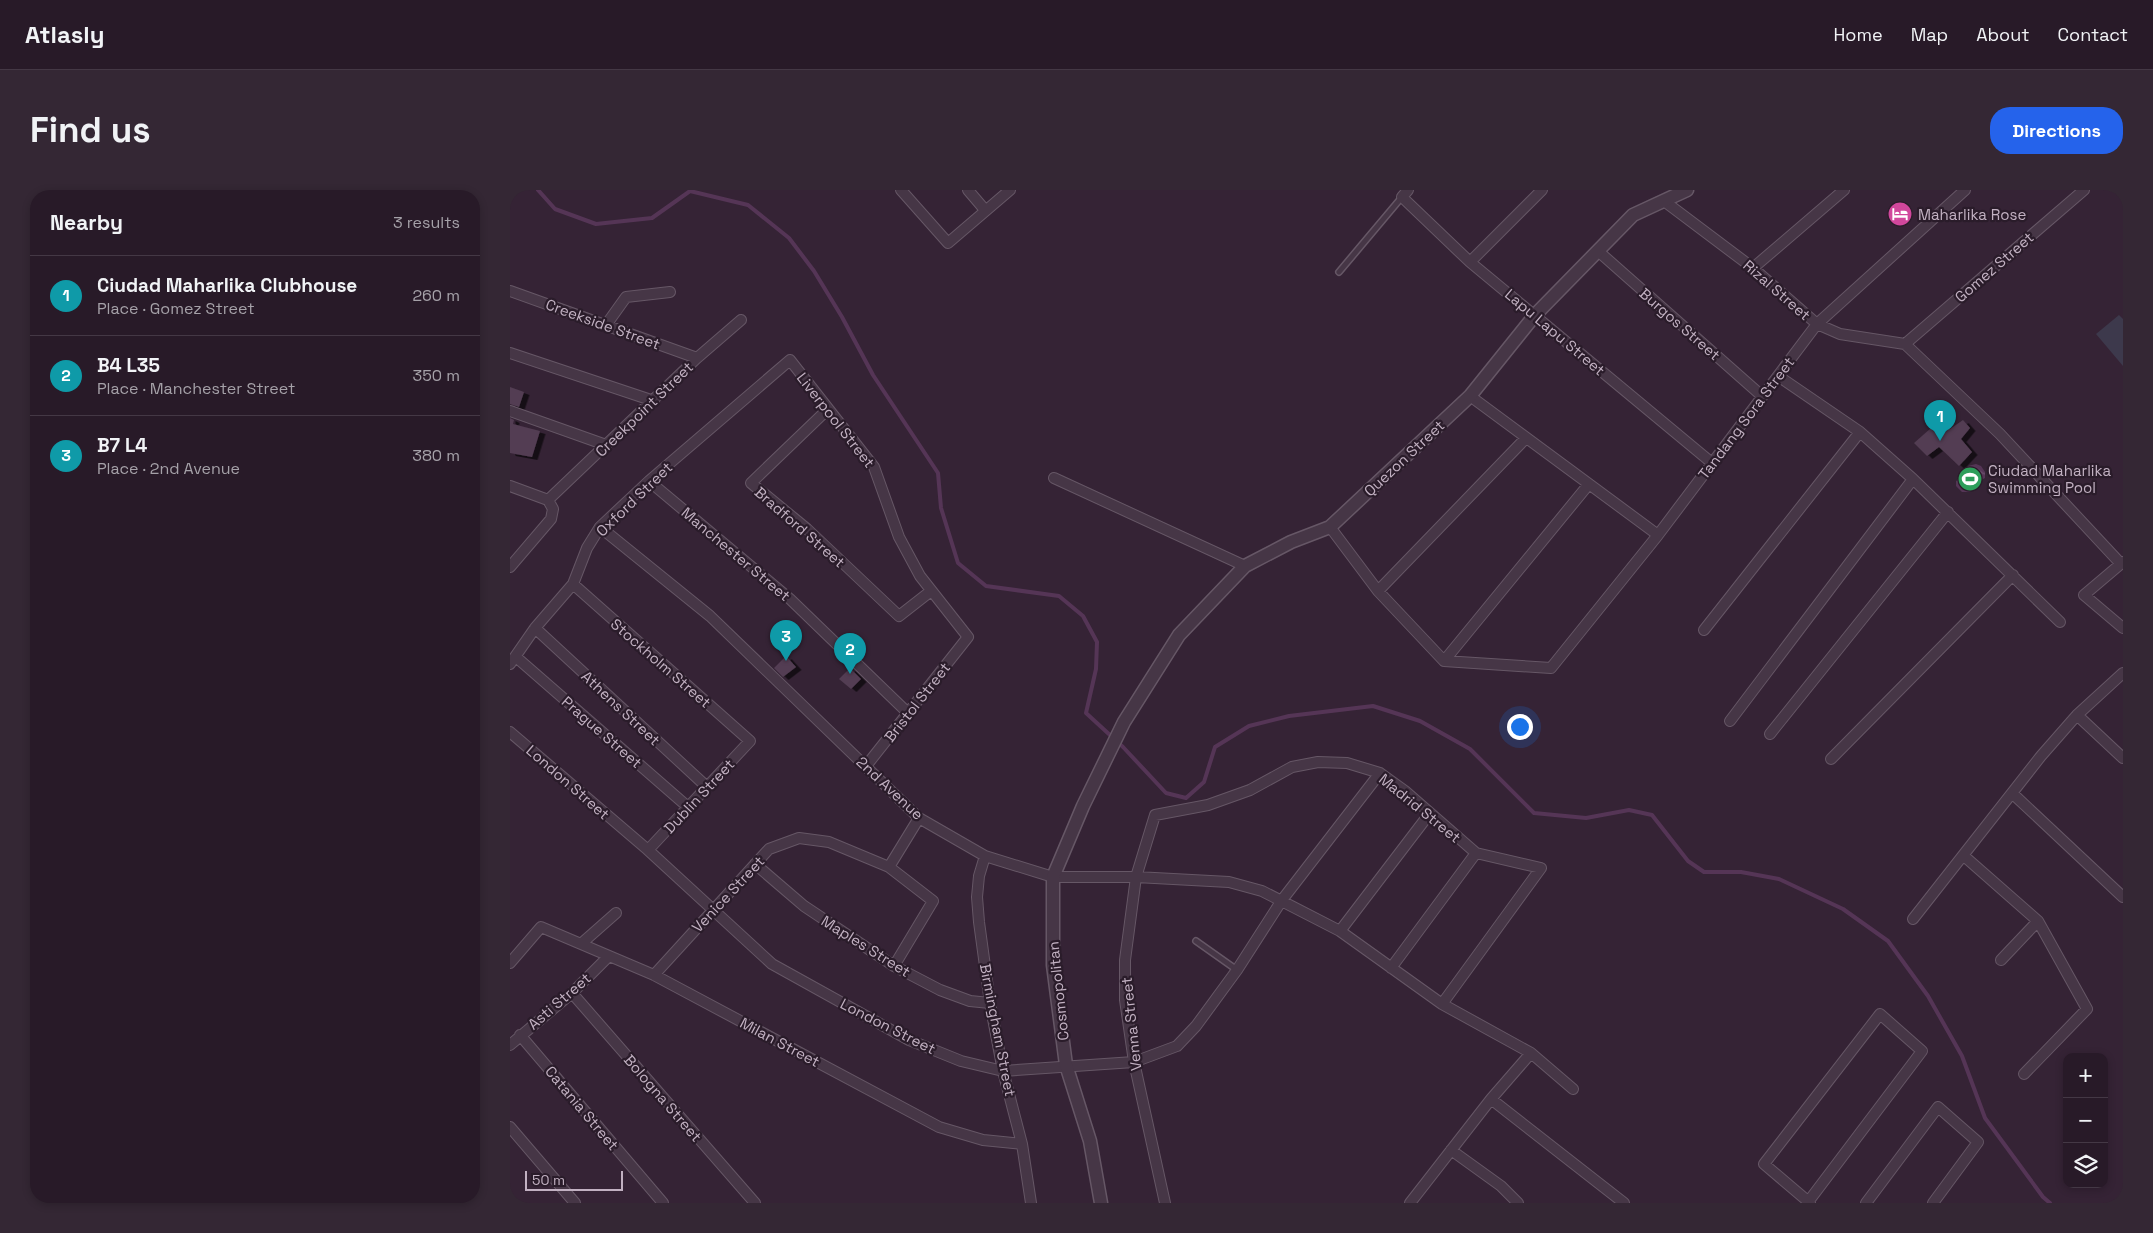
<!DOCTYPE html>
<meta charset="utf-8">
<style>
:root{--surface:#281a28;--page:#342734;--text:#f1f3f6;--muted:#a5a1a8;--line:#443845;--accent:#2563eb}
body{margin:0;font-family:"Space Grotesk",sans-serif;background:var(--page);color:var(--text)}
.controls{position:absolute;right:15px;bottom:15px;display:grid;overflow:hidden;border-radius:10px;box-shadow:0 2px 8px #0003}
.controls button{width:45px;height:45px;display:grid;place-items:center;padding:0;border:0;border-bottom:1px solid var(--line);background:var(--surface);color:var(--text);font:25px sans-serif}
.scale{position:absolute;left:15px;bottom:12px;width:98px;box-sizing:border-box;padding-left:5px;border:2px solid #c2b1c2;border-top:0;font-size:14px;line-height:18px;white-space:nowrap;color:#c2b1c2;-webkit-text-stroke:4px #2a1c2a;paint-order:stroke}
.you{position:absolute;left:1009px;top:536px;width:18px;height:18px;margin:-12px;border:4px solid #fff;border-radius:50%;background:#1a73e8;box-shadow:0 0 0 8px #1a73e833}
.badge{display:grid;place-items:center;width:32px;height:32px;border-radius:50%;background:var(--accent);color:#fff;font-size:16px;font-weight:700}
.pin{position:absolute;translate:-50% -41px;filter:drop-shadow(0 1px 2px #0008)}
.pin::after{content:'';position:absolute;top:26px;width:18px;height:15px;background:inherit;clip-path:polygon(0 0,100% 0,50% 100%)}
.list{margin:0;padding:0;list-style:none}
h2{display:flex;justify-content:space-between;align-items:center;height:65px;margin:0;padding:0 20px;font-size:21px}
h2 small{font-size:16px;font-weight:400;color:var(--muted)}
.list li{display:grid;grid-template-columns:32px 1fr auto;gap:15px;align-items:center;box-sizing:border-box;height:80px;padding:0 20px;border-top:1px solid var(--line)}
.list b{display:block;font-size:19px;white-space:nowrap}
.list p{margin:0;font-size:16px;white-space:nowrap;color:var(--muted)}
.list em{font-size:16px;font-style:normal;color:var(--muted)}
.icon{flex:none;width:28px;height:28px;fill:none;stroke:currentColor;stroke-width:2;stroke-linecap:round;stroke-linejoin:round}
.map{position:relative;flex:none;width:1613px;height:1013px;overflow:hidden;border-radius:20px}
header{display:flex;align-items:center;gap:30px;box-sizing:border-box;height:70px;padding:0 25px;background:var(--surface);border-bottom:1px solid var(--line)}
header strong{font-size:24px}
nav{display:flex;gap:28px;margin-inline-start:auto;font-size:18px}
.intro{display:flex;align-items:center;justify-content:space-between;box-sizing:border-box;height:120px;padding:0 30px}
h1{margin:0;font-size:35px}
.button{padding:12px 22px;border-radius:20px;background:var(--accent);color:#fff;font-size:18px;font-weight:700}
main{display:flex;gap:30px;padding:0 30px}
aside{flex:1;background:var(--surface);border-radius:20px;box-shadow:0 2px 8px #0003}
.map>svg:first-child{display:block}
</style>
<header>
<strong>Atlasly</strong>
<nav><a>Home</a><a>Map</a><a>About</a><a>Contact</a></nav>
</header>
<div class="intro"><h1>Find us</h1><a class="button">Directions</a></div>
<main>
<aside>
<h2>Nearby<small>3 results</small></h2>
<ul class="list">
<li><span class="badge" style="background:#0f9aa8">1</span><div><b>Ciudad Maharlika Clubhouse</b><p>Place · Gomez Street</p></div><em>260 m</em></li>
<li><span class="badge" style="background:#0f9aa8">2</span><div><b>B4 L35</b><p>Place · Manchester Street</p></div><em>350 m</em></li>
<li><span class="badge" style="background:#0f9aa8">3</span><div><b>B7 L4</b><p>Place · 2nd Avenue</p></div><em>380 m</em></li>
</ul>
</aside>
<div class="map">
<svg width="1613" height="1013" viewBox="0 0 1613 1013">
<defs>
<pattern id="water-waves" width="16" height="10" patternUnits="userSpaceOnUse" patternTransform="scale(1.25)"><rect width="16" height="10" fill="#553556"/><path d="M0 5q4-4 8 0t8 0" fill="none" stroke="#6c506d"/></pattern>
<filter id="shadow"><feDropShadow dx="5.5" dy="3" stdDeviation="0" flood-color="#0009"/></filter>
</defs>
<rect width="100%" height="100%" fill="#352335"/>
<path fill="#3d394c" d="M1609,125L1613,129V176L1586,144Z"/>
<path fill="url(#water-waves)" d="M1466,274L1471,276L1475,282V288L1467,292L1460,302H1452L1446,296C1446,289 1448,287 1455,285L1458,276Z"/>
<g fill="none" stroke-linecap="round" stroke-linejoin="round">
<path stroke="#553556" stroke-width="4" d="M28,0L45,19L86,34L142,28L180,1L238,15L279,48L304,81L332,127L363,185L428,283L431,318L448,373L476,396L549,406L573,426L587,452L586,479L576,523L613,557L656,603L676,608L694,592L705,557L739,536L779,526L863,516L910,531L960,559L1024,623L1076,628L1119,620L1142,625L1178,671L1194,682H1231L1269,689L1333,719L1378,751L1418,806L1452,866L1475,928L1533,1007L1540,1013
M1607,1013L1613,1012"/>
</g>
<path fill="#523d52" filter="url(#shadow)" d="M0,197L14,202L9,217L0,214Z
M0,228L4,230L3,234L30,241L22,267L0,263Z
M1453,230L1460,238L1451,249L1462,262L1449,276L1429,257L1417,266L1404,253L1429,231L1440,239Z
M276,466L286,477L273,487L264,478Z
M340,478L351,489L341,499L329,489Z"/>
<g fill="none" stroke-linecap="round" stroke-linejoin="round">
<defs>
<path id="service" d="M829,82L892,7
M686,751L727,780"/>
<path id="minor" d="M391,0L438,53L500,0
M458,0L475,20
M898,0L892,7L960,72L1202,273
M1154,11L1243,78L1307,134L1330,144L1395,154
M1088,61L1252,206
M960,72L1032,0
M1243,78L1334,0
M0,101L187,168
M96,135L116,107L160,102
M1395,154L1490,244L1611,374
M1395,154L1574,0
M0,163L144,211
M1268,186L1350,242L1403,289L1550,432
M960,206L1148,345
M318,219L241,293L297,339L389,426L421,401
M0,221L96,255
M544,288L735,376
M139,291L280,409L398,523
M0,296L38,310
M38,310L187,168L231,130
M90,337L200,426L409,628L475,666L543,687H626L719,692L752,701L830,741L932,814L1021,863L981,909L900,1013
M820,337L868,401L934,471L1041,478L1148,345L1307,134L1455,0
M1613,372L1574,405L1613,438
M0,377L41,329L43,319L38,310
M63,394L240,551L138,660
M868,401L1016,248
M25,438L197,597
M1194,440L1350,242
M6,467L178,617
M934,471L1079,294
M0,474L25,438L63,394L77,358L90,337L139,291L280,170L364,277L389,347L410,386L458,447L356,576
M1567,525L1613,568
M1220,531L1403,289
M0,542L138,660L262,774L399,850L451,871L493,881L624,872L667,856L686,836L727,780L772,710L870,583
M1260,544L1438,322
M1321,569L1503,385
M1502,603L1613,707
M475,666L469,686L467,707L469,732L480,813L493,881L512,954L521,1013
M1454,666L1528,731L1577,819L1514,884
M245,674L294,716L384,776L430,800L460,811L480,813
M379,677L409,628
M1403,729L1531,566L1567,525L1613,483
M830,741L920,623
M72,753L106,723
M1491,770L1528,731
M0,773L31,737L144,785L429,937L473,950L512,954
M881,778L966,663
M144,785L259,659L289,648L319,652L379,677L423,711L384,776
M62,803L245,1013
M10,845L153,1013
M0,855L62,803L98,767
M1021,863L1063,899
M981,909L1114,1013
M0,937L65,1013
M941,960L991,996L1008,1013
M1298,1012L1412,861L1370,824L1254,974L1300,1013
M655,1013L624,872L615,810V770L626,687L645,625L698,615L740,600L782,577L808,572L837,573L870,583L895,601L966,663L1031,678L932,814
M1356,1013L1428,917L1468,952L1423,1013"/>
<path id="tertiary" d="M591,1013L580,951L556,875L543,775V687L573,616L614,532L669,445L735,376L781,352L820,337L960,206L1025,125L1123,25L1177,0"/>
</defs>
<use href="#service" stroke="#665766" stroke-width="8"/>
<use href="#minor" stroke="#665766" stroke-width="12"/>
<use href="#tertiary" stroke="#665766" stroke-width="15"/>
<use href="#service" stroke="#463646" stroke-width="5"/>
<use href="#minor" stroke="#463646" stroke-width="10"/>
<use href="#tertiary" stroke="#463646" stroke-width="12"/>
</g>
<defs>
<symbol id="hotel-disc" viewBox="-11 -11 22 22"><circle r="9.5" fill="#d1479c" stroke="#2a1c2a"/><path d="M-6-4.5h1.5V1H6V5H4.5V3h-9V5H-6ZM-4 0a1.8 1.8 0 1 1 3.6 0ZM.5 0V-2.5h3Q6-2.5 6 0Z" fill="#fff"/></symbol>
<symbol id="stadium-disc" viewBox="-11 -11 22 22"><circle r="9.5" fill="#2e9e5b" stroke="#2a1c2a"/><path d="M0-5a6.5 5 0 1 0 0 10a6.5 5 0 1 0 0-10ZM-3.5-1.8h7v3.6h-7Z" fill="#fff"/></symbol>
</defs>
<g fill-rule="evenodd">
<use href="#hotel-disc" x="1376" y="10" width="28" height="28"/>
<use href="#stadium-disc" x="1446" y="275" width="28" height="28"/>
</g>
<g text-anchor="middle" dominant-baseline="central" stroke-width="4.5" stroke-linejoin="round" paint-order="stroke">
<g font-size="15" fill="#c2b1c2" stroke="#2a1c2a" text-anchor="start">
<text x="1408" y="24">Maharlika Rose</text>
<text x="1478" y="280">Ciudad Maharlika<tspan x="1478" dy="17">Swimming Pool</tspan></text>
</g>
<g font-size="15" fill="#c2b1c2" stroke="#2a1c2a">
<text transform="translate(1484 77) rotate(-41)">Gomez Street</text>
<text transform="translate(1267 100) rotate(41)">Rizal Street</text>
<text transform="translate(93 134) rotate(20)">Creekside Street</text>
<text transform="translate(1170 134) rotate(41)">Burgos Street</text>
<text transform="translate(1045 142) rotate(40)">Lapu Lapu Street</text>
<text transform="translate(134 219) rotate(-44)">Creekpoint Street</text>
<text transform="translate(1236 228) rotate(-53)">Tandang Sora Street</text>
<text transform="translate(326 230) rotate(52)">Liverpool Street</text>
<text transform="translate(894 268) rotate(-43)">Quezon Street</text>
<text transform="translate(124 309) rotate(-44)">Oxford Street</text>
<text transform="translate(290 337) rotate(41)">Bradford Street</text>
<text transform="translate(226 364) rotate(40)">Manchester Street</text>
<text transform="translate(151 473) rotate(41)">Stockholm Street</text>
<text transform="translate(407 512) rotate(-52)">Bristol Street</text>
<text transform="translate(111 518) rotate(43)">Athens Street</text>
<text transform="translate(92 542) rotate(41)">Prague Street</text>
<text transform="translate(58 592) rotate(41)">London Street</text>
<text transform="translate(380 598) rotate(43)">2nd Avenue</text>
<text transform="translate(189 606) rotate(-47)">Dublin Street</text>
<text transform="translate(910 618) rotate(39)">Madrid Street</text>
<text transform="translate(218 704) rotate(-47)">Venice Street</text>
<text transform="translate(356 756) rotate(32)">Maples Street</text>
<text transform="translate(548 801) rotate(-96)">Cosmopolitan</text>
<text transform="translate(49 811) rotate(-41)">Asti Street</text>
<text transform="translate(621 834) rotate(-96)">Venna Street</text>
<text transform="translate(378 836) rotate(27)">London Street</text>
<text transform="translate(488 840) rotate(79)">Birmingham Street</text>
<text transform="translate(270 852) rotate(28)">Milan Street</text>
<text transform="translate(153 908) rotate(49)">Bologna Street</text>
<text transform="translate(72 918) rotate(50)">Catania Street</text>
</g>
</g>
</svg>
<div class="controls">
<button>+</button>
<button>−</button>
<button><svg class="icon" aria-label="layers" viewBox="0 0 24 24"><path d="M12 4l9 5-9 5-9-5zM3 14l9 5 9-5"/></svg></button>
</div>
<div class="scale">50 m</div>
<div class="you"></div>
<div class="pin badge" style="left:1430px;top:251px;background:#0f9aa8">1</div>
<div class="pin badge" style="left:340px;top:484px;background:#0f9aa8">2</div>
<div class="pin badge" style="left:276px;top:471px;background:#0f9aa8">3</div>
</div>
</main>
